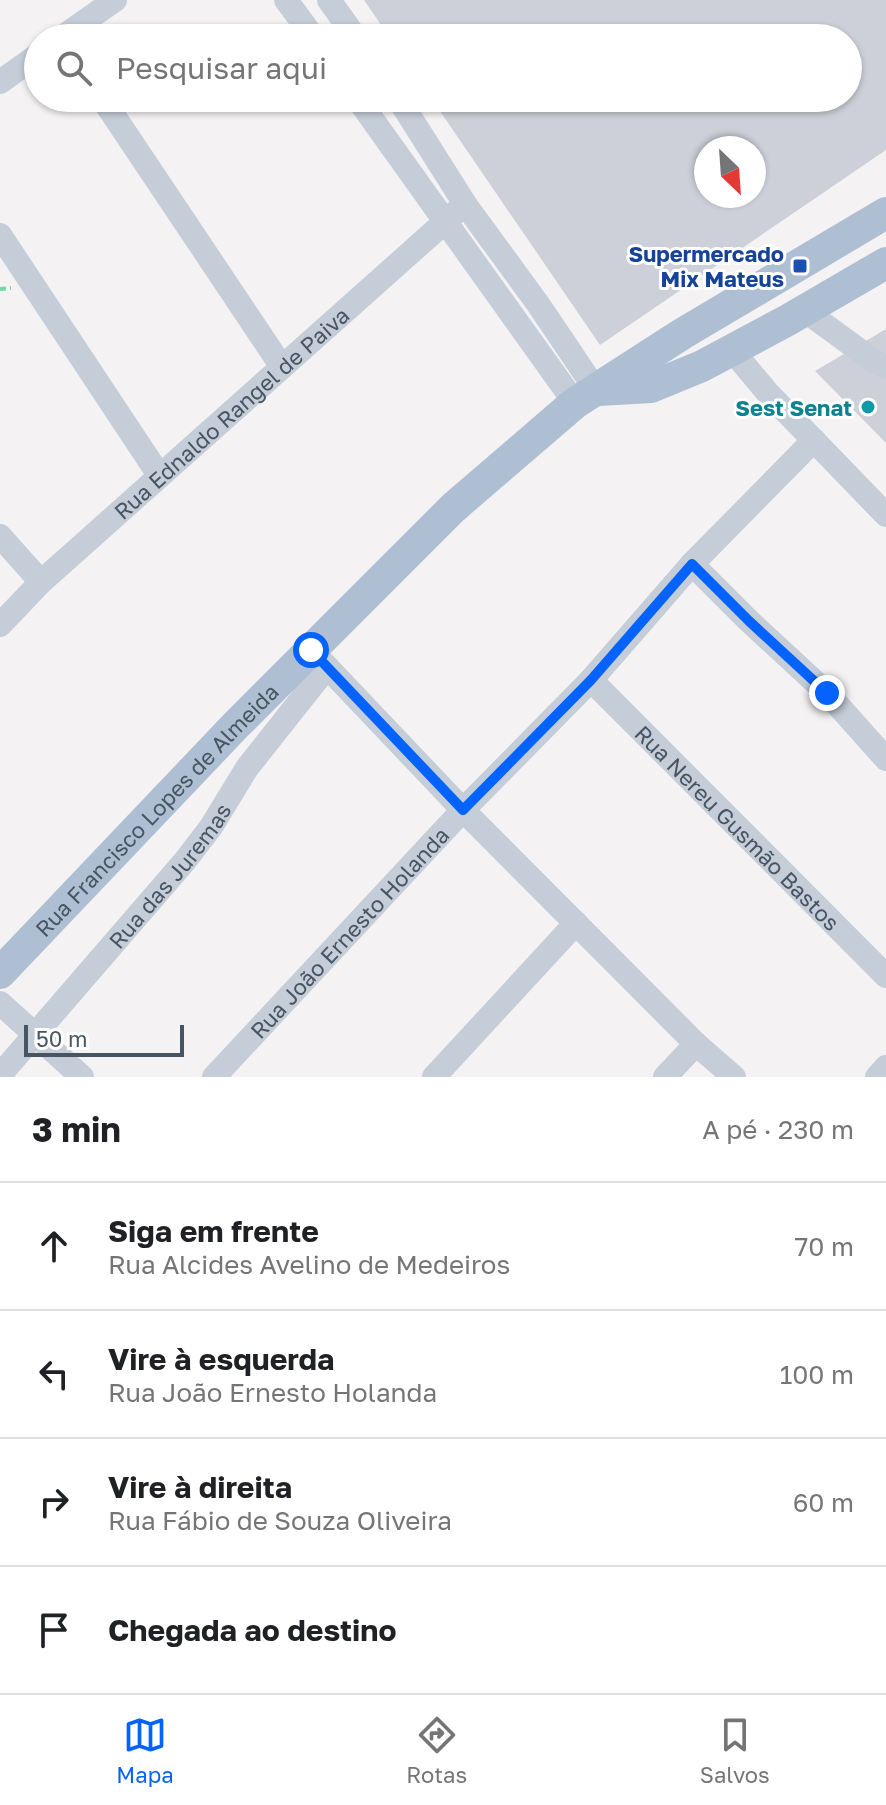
<!DOCTYPE html>
<html lang="pt">
<meta charset="utf-8">
<style>
:root{--surface:#fff;--page:#f6f6f6;--text:#202124;--muted:#757577;--line:#e0e0e0;--accent:#0463fc}
body{margin:0;font-family:"Golos Text",sans-serif;background:var(--page);color:var(--text)}
.compass{position:absolute;left:694px;top:136px;width:72px;height:72px;border-radius:50%;background:var(--surface);box-shadow:0 2px 6px #0004;rotate:155deg}
.scale{position:absolute;left:24px;bottom:20px;width:160px;box-sizing:border-box;padding-left:8px;border:4px solid #475462;border-top:0;font-size:22px;line-height:28px;white-space:nowrap;color:#475462;-webkit-text-stroke:6px #fff;paint-order:stroke}
.stop{position:absolute;width:24px;height:24px;margin:-18px;border:6px solid #0463fc;border-radius:50%;background:#fff}
.stop.end{background:#0463fc;border-color:#fff;box-shadow:0 2px 8px #0008}
.list{margin:0;padding:0;list-style:none}
h2{display:flex;justify-content:space-between;align-items:center;height:104px;margin:0;padding:0 32px;font-size:34px}
h2 small{font-size:26px;font-weight:400;color:var(--muted)}
.list li{display:grid;grid-template-columns:52px 1fr auto;gap:24px;align-items:center;box-sizing:border-box;height:128px;padding:0 32px;border-top:2px solid var(--line)}
.list b{display:block;font-size:30px;white-space:nowrap}
.list p{margin:0;font-size:26px;white-space:nowrap;color:var(--muted)}
.list em{font-size:26px;font-style:normal;color:var(--muted)}
.icon{flex:none;width:44px;height:44px;fill:none;stroke:currentColor;stroke-width:2;stroke-linecap:round;stroke-linejoin:round}
.map{position:relative;flex:none;width:886px;height:1077px;overflow:hidden}
.search{position:absolute;background:var(--surface);box-shadow:0 2px 6px #0004;left:24px;right:24px;top:24px;height:88px;display:flex;align-items:center;gap:20px;box-sizing:border-box;padding:0 28px;border-radius:44px;color:var(--muted);font-size:30px}
.sheet{height:616px;background:var(--surface)}
nav{display:flex;justify-content:space-around;align-items:center;box-sizing:border-box;height:112px;border-top:2px solid var(--line);background:var(--surface);font-size:22px;color:var(--muted)}
nav a{display:grid;justify-items:center;gap:4px}
nav .on{color:var(--accent)}
.map>svg:first-child{display:block}
</style>
<div class="map">
<svg width="886" height="1077" viewBox="0 0 886 1077">
<rect width="100%" height="100%" fill="#f4f2f2"/>
<path fill="#cdd0d8" fill-rule="evenodd" d="M364,0H886V150L600,345L431,98H848V38H390ZM706,148H754V196H706Z
M886,329V443L815,371Z"/>
<g fill="none" stroke-linecap="round" stroke-linejoin="round">
<path stroke="#70d8aa" stroke-width="4" stroke-dasharray="6 4" stroke-linecap="butt" d="M0,289L11,288"/>
<g stroke="#c4cdd8" stroke-width="24">
<path d="M286,0L314,38"/>
<path d="M329,0L356,38"/>
<path d="M61,38L115,0"/>
<path d="M0,82L38,55"/>
<path d="M102,98L282,367"/>
<path d="M357,98L575,403"/>
<path d="M398,98L465,204L538,304L596,390"/>
<path d="M0,235L159,475"/>
<path d="M804,310L874,361L886,367"/>
<path d="M732,350L767,392L886,515"/>
<path d="M0,536L41,582"/>
<path d="M692,564L749,621L827,693L886,759"/>
<path id="s1" d="M0,625L41,582L465,204"/>
<path d="M311,650L463,810L696,1044L734,1077"/>
<path id="s2" d="M591,680L886,976"/>
<path d="M0,1003L82,1077"/>
<path id="s3" d="M0,1075L184,862L211,827L247,768L327,667"/>
<path id="s4" d="M214,1077L463,810L591,680L692,564L814,440"/>
<path d="M434,1077L576,923"/>
<path d="M665,1077L696,1044"/>
<path d="M877,1077L886,1067"/>
</g>
<g stroke="#afbfd3" stroke-width="32">
<path d="M599,390L651,387L702,366L788,320L886,263"/>
<path id="s5" d="M0,973L235,726L453,508L575,403L682,334L886,213"/>
</g>
</g>
<g fill="none" stroke-linecap="round" stroke-linejoin="round">
<path stroke="#0463fc" stroke-width="10" d="M311,650L463,810L591,680L692,564L749,621L827,693"/>
</g>
<rect fill="#1a4fb4" stroke="#fff" stroke-width="3" x="792" y="258" width="16" height="16" rx="4"/>
<circle fill="#0f9aa8" stroke="#fff" stroke-width="3" cx="868" cy="407" r="8"/>
<g text-anchor="middle" dominant-baseline="central" stroke-width="6" stroke-linejoin="round" paint-order="stroke">
<g font-size="22" font-weight="bold" fill="#164399" stroke="#fff" text-anchor="end">
<text x="784" y="253">Supermercado<tspan x="784" dy="25">Mix Mateus</tspan></text>
</g>
<g font-size="22" font-weight="bold" fill="#0d838f" stroke="#fff" text-anchor="end">
<text x="852" y="407">Sest Senat</text>
</g>
<g font-size="22" fill="#475462" stroke="#fff">
<text stroke="none"><textPath href="#s1" startOffset="314">Rua Ednaldo Rangel de Paiva</textPath></text>
<text stroke="none"><textPath href="#s5" startOffset="226">Rua Francisco Lopes de Almeida</textPath></text>
<text stroke="none"><textPath href="#s2" startOffset="208">Rua Nereu Gusmão Bastos</textPath></text>
<text stroke="none"><textPath href="#s3" startOffset="262">Rua das Juremas</textPath></text>
<text stroke="none"><textPath href="#s4" startOffset="198">Rua João Ernesto Holanda</textPath></text>
</g>
</g>
</svg>
<svg class="compass" viewBox="-18 -18 36 36"><path d="M0-13l5 13h-10z" fill="#e53935"/><path d="M0 13l5-13h-10z" fill="#757577"/></svg>
<div class="scale">50 m</div>
<div class="stop" style="left:311px;top:650px"></div>
<div class="stop end" style="left:827px;top:693px"></div>
<div class="search"><svg class="icon" aria-label="search" viewBox="0 0 24 24"><circle cx="10" cy="10" r="6"/><path d="M15 15l6 6"/></svg>Pesquisar aqui</div>
</div>
<section class="sheet">
<h2>3 min<small>A pé · 230 m</small></h2>
<ul class="list">
<li><svg class="icon" aria-label="ahead" viewBox="0 0 24 24"><path d="M12 20V5M6 11l6-6 6 6"/></svg><div><b>Siga em frente</b><p>Rua Alcides Avelino de Medeiros</p></div><em>70 m</em></li>
<li><svg class="icon" aria-label="left" viewBox="0 0 24 24"><path d="M17 20v-9H6M10 6l-5 5 5 5"/></svg><div><b>Vire à esquerda</b><p>Rua João Ernesto Holanda</p></div><em>100 m</em></li>
<li><svg class="icon" aria-label="right" viewBox="0 0 24 24"><path d="M7 20v-9h11M14 6l5 5-5 5"/></svg><div><b>Vire à direita</b><p>Rua Fábio de Souza Oliveira</p></div><em>60 m</em></li>
<li><svg class="icon" aria-label="arrive" viewBox="0 0 24 24"><path d="M6 21V4h12l-3 4 3 4H6"/></svg><div><b>Chegada ao destino</b></div></li>
</ul>
</section>
<nav>
<a class="on"><svg class="icon" aria-label="map" viewBox="0 0 24 24"><path d="M3 6l6-2 6 2 6-2v14l-6 2-6-2-6 2zM9 4v14M15 6v14"/></svg>Mapa</a>
<a><svg class="icon" aria-label="directions" viewBox="0 0 24 24"><path d="M12 3l9 9-9 9-9-9zM9 14v-3h6M13 9l2 2-2 2"/></svg>Rotas</a>
<a><svg class="icon" aria-label="saved" viewBox="0 0 24 24"><path d="M7 4h10v16l-5-4-5 4z"/></svg>Salvos</a>
</nav>
